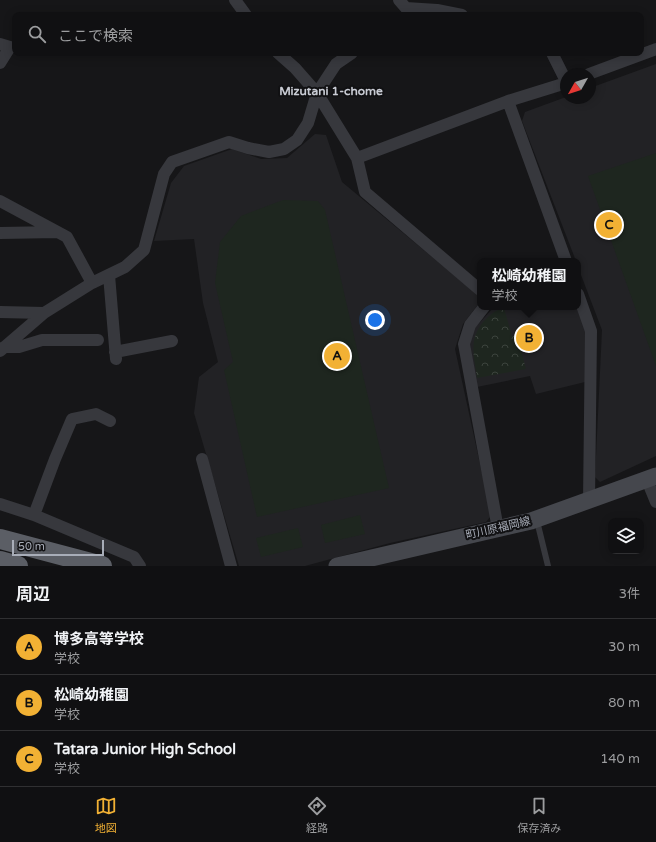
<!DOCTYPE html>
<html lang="ja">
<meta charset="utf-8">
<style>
:root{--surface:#101012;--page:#1e1e20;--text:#f1f3f6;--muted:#9c9d9f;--line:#303032;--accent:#f2b134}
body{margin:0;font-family:"Varela Round","Noto Sans JP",sans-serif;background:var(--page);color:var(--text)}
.controls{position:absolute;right:12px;bottom:12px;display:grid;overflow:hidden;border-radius:8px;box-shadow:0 2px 10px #0003}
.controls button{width:36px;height:36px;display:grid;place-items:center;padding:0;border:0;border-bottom:1px solid var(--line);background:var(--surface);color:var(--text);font:20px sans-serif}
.compass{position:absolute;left:560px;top:68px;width:36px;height:36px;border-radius:50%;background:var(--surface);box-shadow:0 2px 10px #0003;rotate:231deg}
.scale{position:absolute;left:12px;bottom:10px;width:92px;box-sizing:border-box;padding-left:4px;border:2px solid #a8adb8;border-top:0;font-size:11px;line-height:14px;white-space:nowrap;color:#a8adb8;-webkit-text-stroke:3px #111113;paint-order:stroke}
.you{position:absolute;left:375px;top:320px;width:14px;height:14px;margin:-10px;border:3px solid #fff;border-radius:50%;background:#1a73e8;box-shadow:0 0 0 6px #1a73e833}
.badge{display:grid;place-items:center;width:26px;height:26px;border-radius:50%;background:var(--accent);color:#111;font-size:13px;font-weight:700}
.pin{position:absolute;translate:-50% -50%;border:2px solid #fff;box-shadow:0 1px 4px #0006}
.popup{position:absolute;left:477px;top:258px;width:104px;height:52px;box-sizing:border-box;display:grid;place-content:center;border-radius:8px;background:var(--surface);filter:drop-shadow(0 1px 3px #0005);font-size:13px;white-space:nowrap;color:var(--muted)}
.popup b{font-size:15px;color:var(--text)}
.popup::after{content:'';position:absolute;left:50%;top:100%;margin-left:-8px;border:8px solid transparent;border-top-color:var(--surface)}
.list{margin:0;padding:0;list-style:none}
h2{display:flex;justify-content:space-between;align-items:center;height:52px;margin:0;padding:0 16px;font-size:17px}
h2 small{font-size:13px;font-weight:400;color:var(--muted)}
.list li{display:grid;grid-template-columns:26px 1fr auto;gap:12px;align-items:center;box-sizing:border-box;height:56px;padding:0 16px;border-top:1px solid var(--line)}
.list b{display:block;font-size:15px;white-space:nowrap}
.list p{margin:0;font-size:13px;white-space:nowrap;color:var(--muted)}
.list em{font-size:13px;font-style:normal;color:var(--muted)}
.icon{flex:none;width:22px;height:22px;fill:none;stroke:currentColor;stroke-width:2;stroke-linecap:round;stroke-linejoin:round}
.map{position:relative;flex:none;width:656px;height:566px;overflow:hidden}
.search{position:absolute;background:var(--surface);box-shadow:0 2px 10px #0003;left:12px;right:12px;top:12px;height:44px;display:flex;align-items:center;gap:10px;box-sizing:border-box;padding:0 14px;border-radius:8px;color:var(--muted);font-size:15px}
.sheet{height:220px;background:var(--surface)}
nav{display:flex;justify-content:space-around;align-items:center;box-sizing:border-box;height:56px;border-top:1px solid var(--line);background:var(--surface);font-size:11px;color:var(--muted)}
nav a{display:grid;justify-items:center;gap:2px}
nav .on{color:var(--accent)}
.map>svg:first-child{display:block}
</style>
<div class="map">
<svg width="656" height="566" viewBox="0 0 656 566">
<defs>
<pattern id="park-crowns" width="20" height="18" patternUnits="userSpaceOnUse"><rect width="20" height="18" fill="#1e261f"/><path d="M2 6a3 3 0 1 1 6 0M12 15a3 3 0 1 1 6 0" fill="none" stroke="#3c433d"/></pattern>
</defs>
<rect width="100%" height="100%" fill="#161618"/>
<path fill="#222225" d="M656,64V456L600,482L595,477L602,330L578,267V261H576L522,121L525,112L566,97V98H590V88Z
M315,134L326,135L342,182L479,296L480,302L463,324L455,349L490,510V517L486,522L390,543L305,566H239L194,413L199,377L218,362L203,303L194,239L154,241L171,183L184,166L232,149L261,159L287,158Z
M494,307H578L587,332L585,382L536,394L530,376L477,387L470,345L472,331Z"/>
<path fill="url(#park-crowns)" d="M504,308L512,336L517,335L526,369L477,378C474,355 468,340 484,321C492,313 494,311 504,308Z"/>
<path fill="#1e261f" d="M656,153V366L588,176Z
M283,200L318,201L325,210L389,488L257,517L224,370L233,362L215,283L220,242L241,216Z
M360,515L365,534L325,543L321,525Z
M298,528L303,547L261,557L256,538Z"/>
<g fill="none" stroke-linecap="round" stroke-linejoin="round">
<path stroke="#37383d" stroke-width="6" d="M537,521L548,566"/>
<path stroke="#37383d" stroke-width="12" d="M235,0L246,15
M399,0L406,8L437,10L462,15
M0,44L10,47L0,63
M278,53L295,68L317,93L357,158L508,101L566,83
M552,53L566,81
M589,74L656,49
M508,101L566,261
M357,158L365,192L480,290
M0,201L67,237L92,283
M0,233L57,232
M109,275L116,359
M578,294L591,331L589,501
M484,307L470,325L464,344L498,529
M0,312L44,313
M4,347H19L42,340H98
M0,351L44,313L92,283L125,267L144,250L164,174L172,162L229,142L248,148L269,152L284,149L297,140L308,123L317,93L336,64L352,53
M115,352L172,341
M202,459L231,566
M647,480L656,502
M0,504L34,515L134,557L140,566
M34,515L55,459L72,419L96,414L110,421"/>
<path stroke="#45474d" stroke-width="17" d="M337,566L531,521L656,476"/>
<path stroke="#5b5e65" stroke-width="20" d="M0,539L102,566
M0,561L18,566"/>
</g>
<g text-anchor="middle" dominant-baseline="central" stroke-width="4" stroke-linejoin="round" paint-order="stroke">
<g font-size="11" fill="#a8adb8" stroke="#111113">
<text transform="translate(498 528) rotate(-13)">町川原福岡線</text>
</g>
<g font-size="12" font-weight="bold" fill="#c9ccd4" stroke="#111113">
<text x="331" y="91">Mizutani 1-chome</text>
</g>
</g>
</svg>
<div class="controls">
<button><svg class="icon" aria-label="layers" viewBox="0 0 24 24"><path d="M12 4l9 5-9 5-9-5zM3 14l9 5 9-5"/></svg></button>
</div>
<svg class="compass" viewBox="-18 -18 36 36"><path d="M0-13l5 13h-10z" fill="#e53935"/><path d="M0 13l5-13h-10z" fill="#9c9d9f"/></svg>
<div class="scale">50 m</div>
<div class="you"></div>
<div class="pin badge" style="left:337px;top:356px">A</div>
<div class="pin badge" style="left:529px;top:338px">B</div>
<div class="popup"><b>松崎幼稚園</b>学校</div>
<div class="pin badge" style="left:609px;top:225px">C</div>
<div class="search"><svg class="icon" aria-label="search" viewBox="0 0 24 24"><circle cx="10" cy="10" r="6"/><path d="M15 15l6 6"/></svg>ここで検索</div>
</div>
<section class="sheet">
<h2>周辺<small>3件</small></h2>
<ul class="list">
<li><span class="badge">A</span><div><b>博多高等学校</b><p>学校</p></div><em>30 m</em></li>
<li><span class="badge">B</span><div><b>松崎幼稚園</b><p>学校</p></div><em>80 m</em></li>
<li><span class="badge">C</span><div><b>Tatara Junior High School</b><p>学校</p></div><em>140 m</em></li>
</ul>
</section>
<nav>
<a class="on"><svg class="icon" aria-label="map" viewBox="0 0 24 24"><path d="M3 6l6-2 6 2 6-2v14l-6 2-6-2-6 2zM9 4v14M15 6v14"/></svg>地図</a>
<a><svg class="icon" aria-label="directions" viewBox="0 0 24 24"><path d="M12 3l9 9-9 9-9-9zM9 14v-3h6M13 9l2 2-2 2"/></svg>経路</a>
<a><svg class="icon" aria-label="saved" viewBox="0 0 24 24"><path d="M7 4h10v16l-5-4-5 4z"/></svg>保存済み</a>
</nav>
